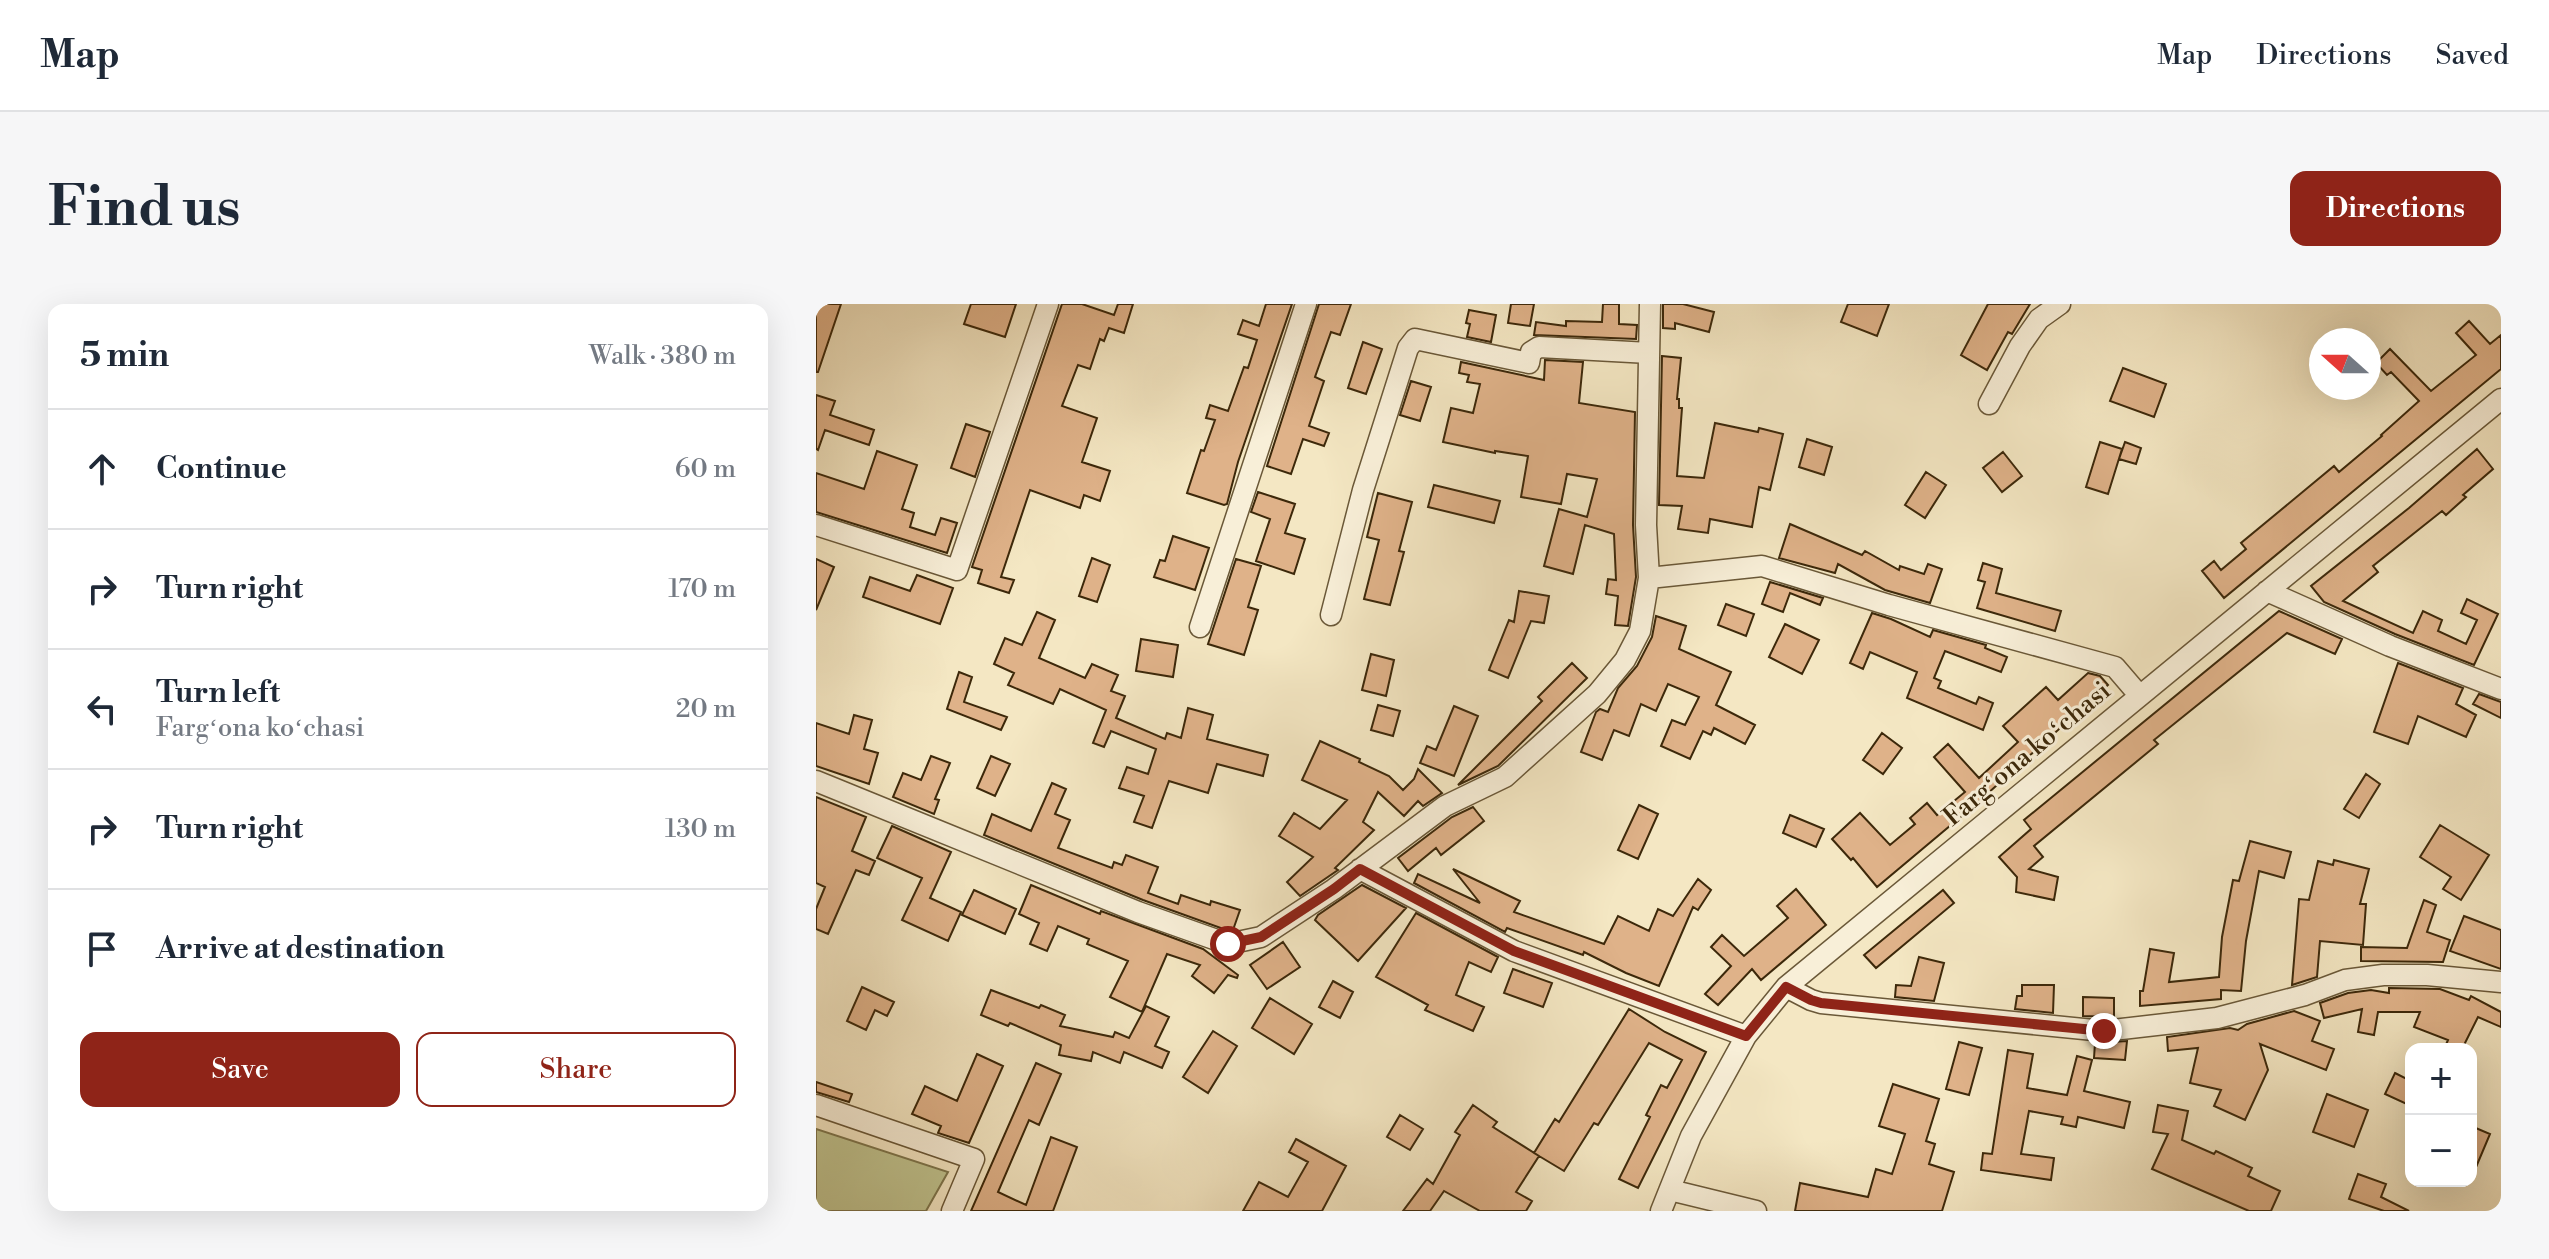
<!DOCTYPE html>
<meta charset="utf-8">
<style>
:root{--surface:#fff;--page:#f6f6f7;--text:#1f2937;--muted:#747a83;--line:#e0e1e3;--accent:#8f2418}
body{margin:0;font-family:"Libre Bodoni",serif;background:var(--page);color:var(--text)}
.controls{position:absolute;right:24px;bottom:24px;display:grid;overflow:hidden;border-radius:16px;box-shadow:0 8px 32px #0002}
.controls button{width:72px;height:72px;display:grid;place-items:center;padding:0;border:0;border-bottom:2px solid var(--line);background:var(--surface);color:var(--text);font:40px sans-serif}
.compass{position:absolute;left:1493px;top:24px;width:72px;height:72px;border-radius:50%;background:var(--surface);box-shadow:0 8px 32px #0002;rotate:291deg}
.stop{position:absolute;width:24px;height:24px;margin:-18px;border:6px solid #8f2418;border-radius:50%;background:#fff}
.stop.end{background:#8f2418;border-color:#fff;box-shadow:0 2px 8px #0008}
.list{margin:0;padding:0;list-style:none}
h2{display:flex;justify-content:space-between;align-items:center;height:104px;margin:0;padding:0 32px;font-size:34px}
h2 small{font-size:26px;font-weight:400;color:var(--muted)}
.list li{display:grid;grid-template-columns:52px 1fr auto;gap:24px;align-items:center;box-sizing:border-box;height:120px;padding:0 32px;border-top:2px solid var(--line)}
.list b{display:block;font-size:30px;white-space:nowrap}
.list p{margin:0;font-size:26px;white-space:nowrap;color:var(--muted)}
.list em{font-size:26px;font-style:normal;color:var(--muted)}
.actions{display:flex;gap:16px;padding:24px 32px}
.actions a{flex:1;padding:18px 0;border:2px solid var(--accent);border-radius:16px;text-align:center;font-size:28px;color:var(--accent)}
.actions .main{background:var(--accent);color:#fff}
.icon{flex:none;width:44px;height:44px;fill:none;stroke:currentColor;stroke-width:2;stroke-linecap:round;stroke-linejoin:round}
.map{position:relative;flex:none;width:1685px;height:907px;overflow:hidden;border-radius:16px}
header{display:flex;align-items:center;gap:48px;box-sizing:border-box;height:112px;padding:0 40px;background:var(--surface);border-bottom:2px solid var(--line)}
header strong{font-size:38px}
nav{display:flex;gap:44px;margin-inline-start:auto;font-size:28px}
.intro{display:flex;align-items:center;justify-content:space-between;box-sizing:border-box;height:192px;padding:0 48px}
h1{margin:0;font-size:56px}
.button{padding:20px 36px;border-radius:16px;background:var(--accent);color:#fff;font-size:28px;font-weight:700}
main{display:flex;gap:48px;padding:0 48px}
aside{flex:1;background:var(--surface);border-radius:16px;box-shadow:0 8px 32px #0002}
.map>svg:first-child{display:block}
</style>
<header>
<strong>Map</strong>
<nav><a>Map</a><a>Directions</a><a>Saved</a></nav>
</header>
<div class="intro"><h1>Find us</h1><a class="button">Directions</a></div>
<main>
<aside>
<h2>5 min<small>Walk · 380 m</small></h2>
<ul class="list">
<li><svg class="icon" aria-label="ahead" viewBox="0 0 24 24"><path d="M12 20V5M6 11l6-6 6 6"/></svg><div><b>Continue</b></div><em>60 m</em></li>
<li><svg class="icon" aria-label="right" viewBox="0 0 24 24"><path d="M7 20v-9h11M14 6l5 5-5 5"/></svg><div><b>Turn right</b></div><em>170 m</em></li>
<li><svg class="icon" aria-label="left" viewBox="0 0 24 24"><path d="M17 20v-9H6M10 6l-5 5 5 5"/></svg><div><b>Turn left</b><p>Fargʻona koʻchasi</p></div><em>20 m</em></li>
<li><svg class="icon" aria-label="right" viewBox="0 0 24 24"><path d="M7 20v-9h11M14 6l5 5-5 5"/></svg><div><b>Turn right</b></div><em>130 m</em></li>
<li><svg class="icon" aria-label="arrive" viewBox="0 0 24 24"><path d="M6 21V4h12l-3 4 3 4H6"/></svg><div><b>Arrive at destination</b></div></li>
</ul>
<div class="actions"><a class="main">Save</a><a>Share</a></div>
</aside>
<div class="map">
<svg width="1685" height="907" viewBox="0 0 1685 907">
<rect width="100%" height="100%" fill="#f4e7c3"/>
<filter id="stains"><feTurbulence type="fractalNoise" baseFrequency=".0025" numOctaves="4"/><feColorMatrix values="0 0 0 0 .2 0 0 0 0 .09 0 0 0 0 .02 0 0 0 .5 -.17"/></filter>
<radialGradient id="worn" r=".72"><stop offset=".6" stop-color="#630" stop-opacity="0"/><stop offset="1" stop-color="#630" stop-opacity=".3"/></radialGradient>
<path fill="#c0c490" stroke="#7e764d" stroke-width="2" d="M0,825L132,868L110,907H0Z"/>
<path fill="#dfb289" stroke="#3c280a" stroke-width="2" d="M0,0H25L2,68H0Z
M155,0H200L189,33L148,20Z
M246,0H266L298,11L302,0H317L308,29L293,24L288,37L284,35L274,65L262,61L246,102L281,114L266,158L294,167L284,197L268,191L264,204L214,186L185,273L198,276L193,289L162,279L166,266L156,263Z
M450,0H476L422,158L411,200L408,201L371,189L385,146L388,147L399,116L390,114L394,101L412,107L428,63L432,64L441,36L422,30L427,16L443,22Z
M503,0H535L524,31L515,28L499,73L508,77L493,122L513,129L508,142L487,135L475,170L451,162Z
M695,0H718L714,22L692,19Z
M787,0H803V20L821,21L820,35L718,31L720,18L750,22V17L786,18Z
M847,0H867L898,8L893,28L859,19V25L847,24Z
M1032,0H1073L1061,32L1025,18Z
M1172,0H1214L1196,30L1192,28L1171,66L1145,51Z
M653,6L680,11L675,38L651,33L654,20L650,19Z
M1653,17L1674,40L1685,31V65L1408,294L1386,267L1398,257L1405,266L1430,245L1425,239L1518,162L1523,168L1566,132L1565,131L1603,97L1575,68L1571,71L1560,59L1574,45L1615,87L1660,51L1640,29Z
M547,38L566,45L550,90L532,84Z
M846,52L865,54L861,95H863V104H866L861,172L888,174L899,119L942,128L943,124L967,130L954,186L943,183L936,223L894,215L892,229L862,225L866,202L843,201Z
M729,56L767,58L763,99L819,108L817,221L820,273L812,322L799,321L802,292L790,290L792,275L800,276L798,230L769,221L757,270L728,262L743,205L771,213L781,175L751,170L745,200L705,193L712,152L679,147V149L627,138L635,104L657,109L664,80L651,78L653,71L643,69L645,58L728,76Z
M1307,64L1350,80L1338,113L1294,97Z
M595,77L615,83L604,117L584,111Z
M0,91L19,97L14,111L58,126L53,141L9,126L2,146L0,145Z
M150,120L174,128L159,173L135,164Z
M991,135L1016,143L1008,171L983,163Z
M1284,138L1306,145L1292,190L1270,183Z
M1309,138L1325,144L1320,160L1303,155Z
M1661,145L1677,165L1647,191L1650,193L1630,211L1626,207L1557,262L1562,268L1527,297L1597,329L1607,307L1626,316L1622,327L1650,340L1661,316L1645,309L1651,295L1682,310L1658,361L1579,330L1508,298L1495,282L1593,204Z
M61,147L101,161L86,205L98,209L94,223L119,231L125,214L141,219L131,249L0,208V169L48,185Z
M1187,148L1206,172L1186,188L1167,164Z
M1110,168L1130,181L1109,214L1089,201Z
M618,181L684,197L678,219L612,203Z
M442,188L479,200L469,229L489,235L478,270L440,257L454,215L435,208Z
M562,189L596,198L583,247L588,248L574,301L548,295L563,236L551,233Z
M974,220L1046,251L1049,247L1083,266L1084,262L1108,270L1112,260L1126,265L1114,299L1069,286L1022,260L1019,269L963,254Z
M357,232L393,244L379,286L338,273L344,256L349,257Z
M276,254L294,261L281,298L263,292Z
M0,255L18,263L0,306Z
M420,255L445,262L432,303L442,306L428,351L392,340Z
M1167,259L1186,265L1180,289L1245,307L1239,327L1161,304L1169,278L1162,276Z
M101,271L137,284L124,320L47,293L54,273L94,287Z
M954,278L1007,294L1004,301L974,289L967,308L946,300Z
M703,287L733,292L728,319L715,317L692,374L673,366L693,316L698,318Z
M910,300L938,310L930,332L902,321Z
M1463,307L1526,335L1519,350L1471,329L1338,436L1342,440L1218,542L1227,553L1213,565L1242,573L1238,596L1200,588L1201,573L1183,553L1215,525L1208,516Z
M221,308L239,316L223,354L269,374L276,360L302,371L295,387L309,392L300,414L349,435L351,429L365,434L372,404L397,411L391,435L452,451L447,472L401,460L392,489L353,477L336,524L318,518L328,492L303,484L311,463L332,470L340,445L295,427L288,443L277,439L290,406L244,385L237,400L192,381L198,369L178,360L189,334L206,341Z
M1056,309L1075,315L1114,333L1117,326L1170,341L1169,344L1191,353L1185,368L1129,347L1118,374L1125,377L1122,384L1160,400L1163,393L1177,399L1167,426L1091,394L1101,368L1054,348L1047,365L1034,359Z
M840,312L870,322L863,345L915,368L900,401L939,421L929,440L898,424L895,431L887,427L874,455L845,442L856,416L869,421L883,393L852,380L840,407L825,400L813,432L798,426L786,456L765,448L780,408L784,405L792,408L802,384L821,362L836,333Z
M969,320L1003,336L986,370L953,353Z
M325,335L362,341L357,373L320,367Z
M555,350L578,356L570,392L546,386Z
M756,359L771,374L682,462L642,481L726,397L722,393Z
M1582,359L1647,384L1640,400L1660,411L1650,433L1602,412L1592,440L1558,428Z
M143,368L156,373L148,398L191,413L185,426L131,405Z
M1272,369L1284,372L1292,381L1160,500L1061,583L1037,554L1035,556L1016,535L1044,509L1074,541L1099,520L1094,514L1111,499L1121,511L1149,488L1118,453L1132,440L1163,474L1202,438L1187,422L1230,383L1242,396Z
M1663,390L1685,398V414L1657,400Z
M562,401L584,407L577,432L555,426Z
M638,402L662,412L638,472L604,459L611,442L620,446Z
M38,411L56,416L48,445L62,449L53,480L0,462V419L33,430Z
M1066,429L1086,444L1067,470L1047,456Z
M504,437L544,455L543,458L573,472L587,486L598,475L602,465L626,489L607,502L602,497L588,512L562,488L547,518L558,526L519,564L522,566L484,592L471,578L497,553L463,532L478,509L504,525L531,496L486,476Z
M115,452L134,459L119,495L123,496L118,510L77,493L87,469L105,476Z
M175,452L194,460L179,492L161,484Z
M1550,470L1564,480L1543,514L1528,505Z
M236,479L250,485L239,510L254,516L242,544L296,564L298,558L306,561L310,551L342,563L332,589L362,600L365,591L394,601L395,597L424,606L417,626L413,627L327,596L168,531L176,510L215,527Z
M0,493L50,513L36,547L59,557L53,571L40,566L12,630L0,625V605L9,583L0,579Z
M823,501L842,510L822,555L802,546Z
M657,503L668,517L625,551L620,544L592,567L582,554L636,513Z
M974,511L1008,525L1000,543L967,529Z
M1624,521L1673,551L1645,596L1627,585L1635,573L1604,553Z
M76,522L135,548L114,594L145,608L132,637L86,616L106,574L61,554Z
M1434,537L1475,548L1468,574L1443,567L1430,637L1425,687L1405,686V695L1324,702V687H1327L1334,645L1358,649L1353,678L1403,673L1406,633L1417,576L1423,577Z
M1518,556L1553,565L1544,600H1550L1547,641L1504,637L1501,673L1476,681L1483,595L1493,596L1502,557L1517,561Z
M637,565L704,597L698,608L788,640L802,612L833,627L842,605L857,612L882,575L895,586L882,606L877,603L843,682L810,669L768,648L767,651L691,624L689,628L598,579L602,570L664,599Z
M215,581L284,610L285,607L387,645L422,671L421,674L412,671L398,689L376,672L384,661L351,650L326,708L294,693L312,657L271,640L273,635L242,622L231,647L214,640L223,619L203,610Z
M546,581L590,604L542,657L499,616L502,611Z
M980,585L1010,621L945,676L936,665L902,701L889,690L915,662L895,643L906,631L928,652L972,614L961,602Z
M158,586L200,605L189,630L146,611Z
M1127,586L1138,599L1060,664L1048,651Z
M1608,596L1620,601L1611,628L1634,636L1627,658L1545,657V643L1591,644Z
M600,609L682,653L675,668L653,658L640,691L668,703L657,727L609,706L612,701L560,673Z
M1648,612L1685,626V665L1634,647Z
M467,638L484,663L451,685L434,661Z
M1103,653L1128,659L1118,697L1079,693L1080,681L1095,682Z
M697,665L736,679L727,703L688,689Z
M517,677L537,688L524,714L503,703Z
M1206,681H1238L1237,709L1199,705L1201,692H1206Z
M46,683L78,698L71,712L59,706L50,726L31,717Z
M1573,684L1624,685L1653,696L1655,692L1685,708V723L1662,713L1646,745H1628L1632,736L1598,723L1604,708H1562L1558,731L1542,728L1546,705L1508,714L1504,699L1532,689L1555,686L1573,689Z
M175,686L223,704L225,701L249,711L244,722L297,733L299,728L313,734L330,702L353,713L339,742L353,748L346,764L308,748L304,759L277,748L275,757L243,751L245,741L194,719L192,722L165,711Z
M1267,693L1298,694V713L1267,712Z
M454,694L496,720L478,750L436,724Z
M813,705L849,728L890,748L822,884L803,875L834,813L830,811L845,781L851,784L866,756L833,739L782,821L778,819L748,867L718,849L739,815L743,818Z
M1478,707L1504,717L1496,737L1518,745L1510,766L1444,740L1452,766L1429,816L1398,802L1405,786L1374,779L1382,744L1352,747L1351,733L1414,724L1422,726L1431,720Z
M397,727L421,742L392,789L367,773Z
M1311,737L1309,756L1278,754L1279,739Z
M1143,738L1166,744L1153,791L1130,785Z
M1192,746L1217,750L1211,784L1251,791L1261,752L1276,756L1268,787L1314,798L1308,824L1262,813L1260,823L1245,820L1247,813L1213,807L1205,850L1238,854L1235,876L1165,866L1167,849L1176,850Z
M161,750L187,762L153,839L122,829L125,822L96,810L109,782L141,797Z
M220,759L245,770L223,821L213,816L182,888L210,901L235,833L261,843L237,907H155Z
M1579,769L1595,777V802L1569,790Z
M0,778L36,790L33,798L0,788Z
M1077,780L1123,795L1110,837L1119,840L1113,860L1138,868L1126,907H979L984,879L1052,893L1060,865L1076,870L1089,830L1063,822Z
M1511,790L1552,806L1538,843L1497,828Z
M657,801L681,818L677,823L723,852L700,888L716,897L710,907H664L628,887L614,907H587L611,875L617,880L644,831L639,828Z
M1342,801L1372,807L1366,836L1398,850L1400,847L1436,864L1432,872L1464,887L1455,907H1433L1336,865L1352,830L1337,828Z
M584,811L607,825L594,846L571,833Z
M1655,822L1674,830L1655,875Z
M480,835L530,862L506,907H427L443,878L472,893L492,858L473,848Z
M1542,870L1570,880L1565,893L1593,907H1568L1533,895Z"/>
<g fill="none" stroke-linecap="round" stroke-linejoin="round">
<defs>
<path id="minor" d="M1173,100L1204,42L1223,15L1244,0
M0,221L141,266L232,0
M833,274L946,262L1073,301L1299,363L1323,391
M1451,287L1574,342L1685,385
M515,311L547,186L592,44L599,35L713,59L715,48L723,43L833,49
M384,323L490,0
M0,477L322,608L412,640L445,633L518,585L629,502L689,473L781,390L809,356L824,327L833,274L830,221L834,0
M544,565L698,647L930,732
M970,683L995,696L1005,699L1288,727L1401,714L1489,691L1529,676L1567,671H1611L1685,678
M0,801L158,855L136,907
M854,886L940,907
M845,907L875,832L930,732L970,683L1685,95"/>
</defs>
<use href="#minor" stroke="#6a5838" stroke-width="23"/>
<use href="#minor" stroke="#f8efd8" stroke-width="20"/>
</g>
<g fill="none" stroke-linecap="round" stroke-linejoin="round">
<path stroke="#8f2418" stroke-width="10" d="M412,640L445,633L518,585L544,565L698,647L930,732L970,683L995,696L1005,699L1288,727"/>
</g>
<g text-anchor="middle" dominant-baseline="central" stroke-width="6" stroke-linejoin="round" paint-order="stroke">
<g font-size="26" fill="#3c280a" stroke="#f8efd8">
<text transform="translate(1211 450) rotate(-40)">Fargʻona koʻchasi</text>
</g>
</g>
<rect width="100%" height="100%" filter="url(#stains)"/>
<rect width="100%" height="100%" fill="url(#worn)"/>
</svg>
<div class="controls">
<button>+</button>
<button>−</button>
</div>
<svg class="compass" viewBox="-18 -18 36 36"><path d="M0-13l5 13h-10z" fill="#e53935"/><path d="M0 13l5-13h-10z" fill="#747a83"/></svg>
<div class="stop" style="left:412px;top:640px"></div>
<div class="stop end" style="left:1288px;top:727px"></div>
</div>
</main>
